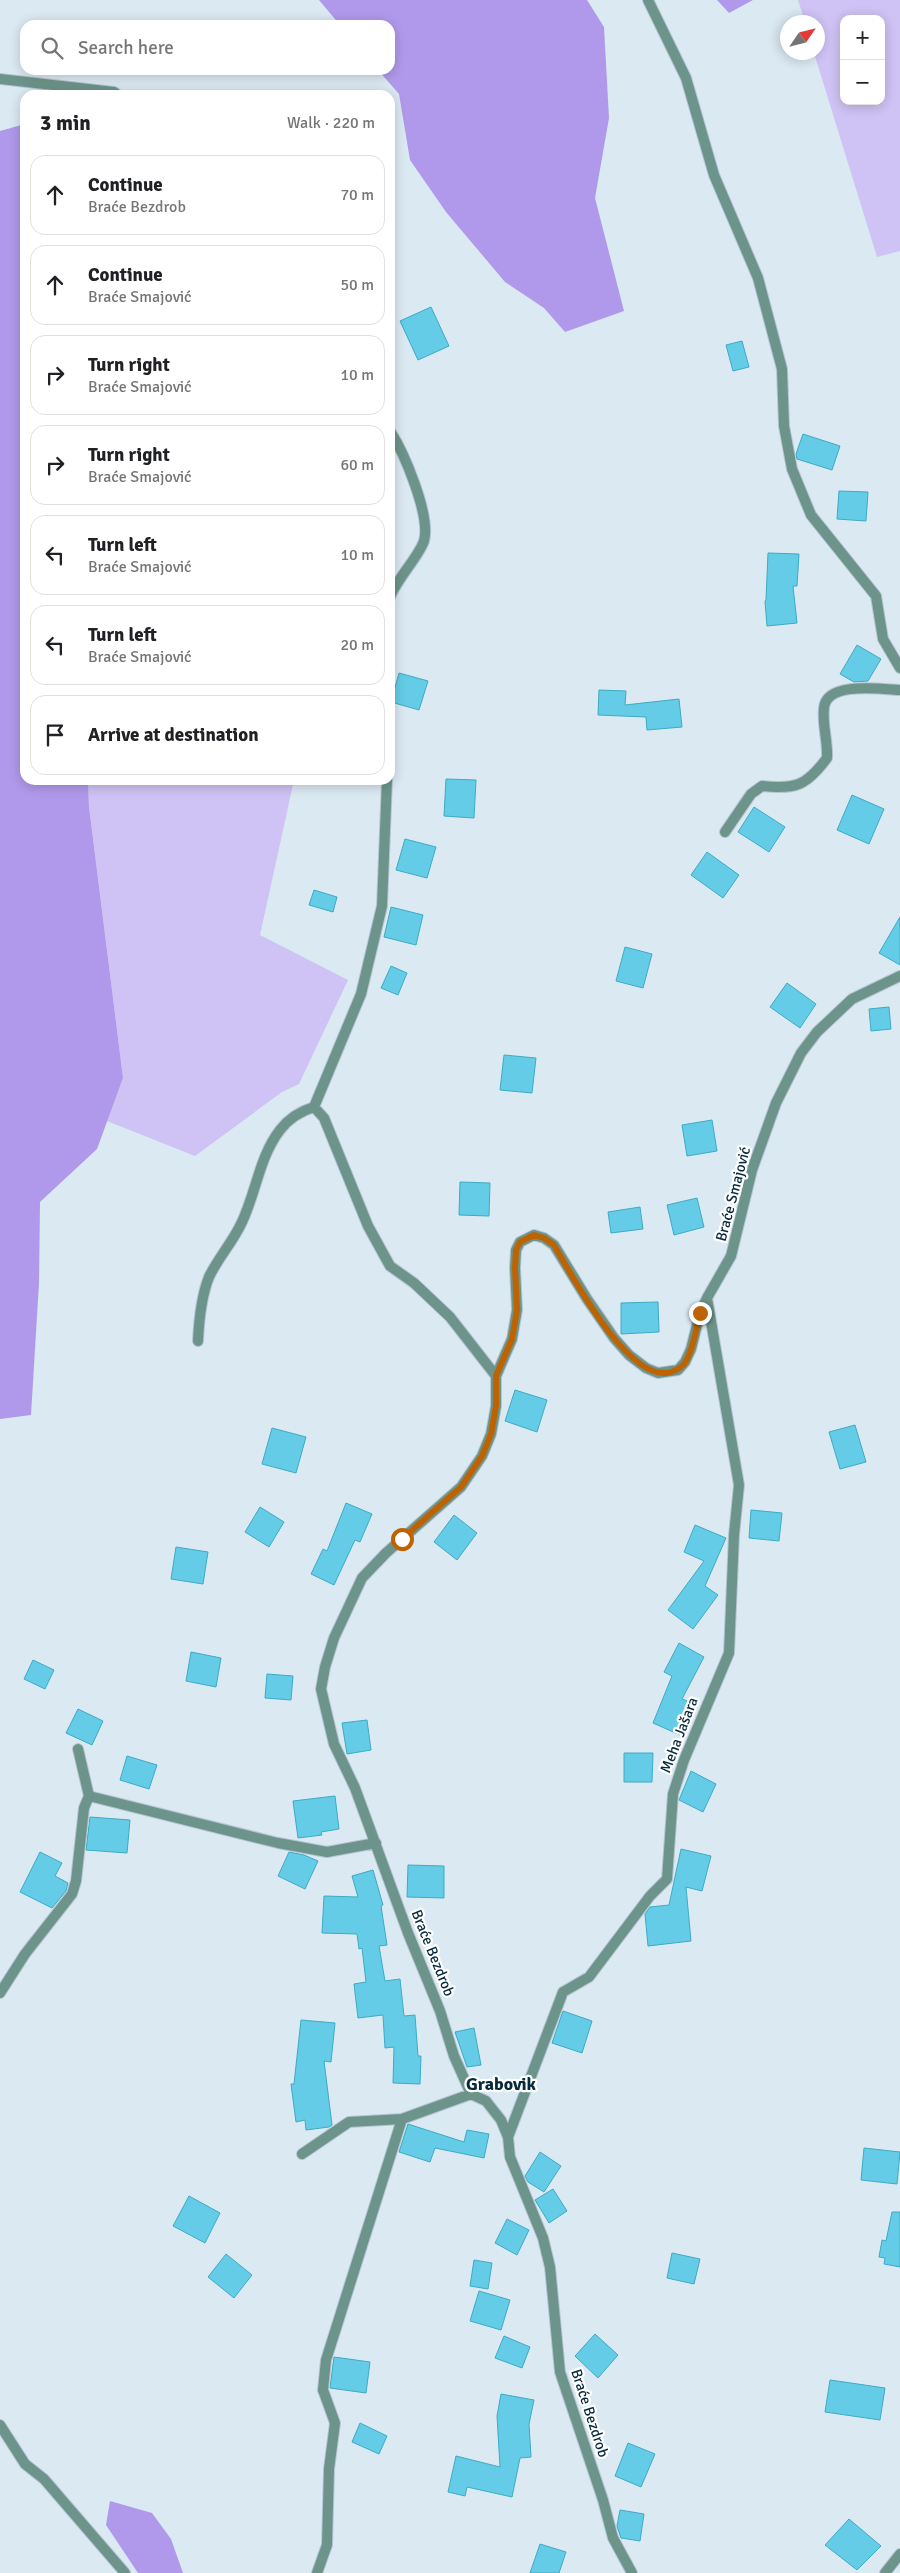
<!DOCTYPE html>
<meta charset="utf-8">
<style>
:root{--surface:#fff;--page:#f6f6f6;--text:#202124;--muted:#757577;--line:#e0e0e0}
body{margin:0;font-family:Signika,sans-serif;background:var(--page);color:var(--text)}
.controls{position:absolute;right:15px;top:15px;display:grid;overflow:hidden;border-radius:10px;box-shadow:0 2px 12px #0003}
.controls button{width:45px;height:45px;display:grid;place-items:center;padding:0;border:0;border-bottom:1px solid var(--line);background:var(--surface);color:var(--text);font:25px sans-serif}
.compass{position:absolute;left:780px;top:15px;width:45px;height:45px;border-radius:50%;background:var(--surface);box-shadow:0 2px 12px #0003;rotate:55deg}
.stop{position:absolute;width:15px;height:15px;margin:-11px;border:4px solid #bd6302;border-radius:50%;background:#fff}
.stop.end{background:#bd6302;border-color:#fff;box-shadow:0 1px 5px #0008}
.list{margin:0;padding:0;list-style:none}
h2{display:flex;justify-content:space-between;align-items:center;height:65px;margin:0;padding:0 20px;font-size:21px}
h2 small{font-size:16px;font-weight:400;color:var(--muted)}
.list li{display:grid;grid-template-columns:32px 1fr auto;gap:15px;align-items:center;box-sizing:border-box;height:80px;margin:0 10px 10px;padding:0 10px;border:1px solid var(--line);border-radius:15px}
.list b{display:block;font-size:19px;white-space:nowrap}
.list p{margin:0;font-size:16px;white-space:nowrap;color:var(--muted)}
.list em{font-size:16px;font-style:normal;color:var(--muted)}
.icon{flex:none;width:28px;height:28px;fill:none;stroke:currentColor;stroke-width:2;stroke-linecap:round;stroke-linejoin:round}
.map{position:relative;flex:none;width:900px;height:2573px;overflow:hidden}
.search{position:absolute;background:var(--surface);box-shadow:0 2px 12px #0003;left:20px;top:20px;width:375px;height:55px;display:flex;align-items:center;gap:12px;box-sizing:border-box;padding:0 18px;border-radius:15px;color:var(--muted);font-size:19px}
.panel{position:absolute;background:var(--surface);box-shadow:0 2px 12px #0003;left:20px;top:90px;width:375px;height:695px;border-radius:15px}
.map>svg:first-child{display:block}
</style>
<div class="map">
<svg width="900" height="2573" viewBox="0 0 900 2573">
<rect width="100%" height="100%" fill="#dbe9f3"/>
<path fill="#cfc2f4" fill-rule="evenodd" d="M798,0H900V251L877,257L814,53L818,52V22H805ZM844,19H881V101H844Z
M88,780H294L260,935L348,980L299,1084L282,1092L195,1156L107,1121L123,1078L89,807Z"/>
<path fill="#b099ea" d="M319,0H587L604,27L609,118L595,198L624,311L565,332L544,308L505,282L446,212L410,160L399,94L378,70H390V25H340Z
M717,0H753L729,13Z
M25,124V780H88L89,807L123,1078L97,1149L40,1202L39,1283L31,1415L0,1419V131Z
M110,2501L152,2513L171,2539L183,2573H138L106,2525Z"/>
<path fill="#64cce6" stroke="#3eaac4" d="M431,307L449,346L418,360L400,321Z
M742,341L749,367L733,371L726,345Z
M803,434L840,446L832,470L797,459L796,454Z
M839,491L868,492L866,521L837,519Z
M768,553L799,554L797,586H793L797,623L767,626L765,601L766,600Z
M857,645L881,659L868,681L854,682L840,674Z
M399,673L428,681L419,710L391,702Z
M599,690L626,691L625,705L679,699L682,727L647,730L646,717L598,715Z
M446,779L476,780L474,818L444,816Z
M852,795L884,809L869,844L837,830Z
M754,807L785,827L769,852L738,832Z
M405,839L436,847L427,878L396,870Z
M707,852L739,875L723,898L691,875Z
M314,890L337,897L333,912L309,905Z
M391,907L423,915L416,945L384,937Z
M900,917V965L879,953Z
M625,947L652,954L643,988L616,981Z
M391,966L407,973L398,995L381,988Z
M787,983L816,1004L800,1028L770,1007Z
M889,1007L891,1029L871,1031L869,1009Z
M504,1055L536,1058L532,1093L500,1090Z
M712,1120L717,1151L687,1156L682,1125Z
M460,1182L490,1183L489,1216L459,1215Z
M697,1198L704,1227L674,1235L667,1205Z
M640,1207L643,1229L611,1233L608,1212Z
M658,1302L659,1332L621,1334V1303Z
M515,1390L547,1400L537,1432L505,1421Z
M855,1425L866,1462L840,1469L829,1432Z
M272,1428L306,1437L296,1473L262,1464Z
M346,1503L372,1514L360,1542L355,1540L334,1585L311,1574L323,1549L327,1551Z
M260,1507L284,1522L269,1547L245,1532Z
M751,1510L782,1513L779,1541L749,1538Z
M454,1515L477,1533L457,1560L434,1542Z
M695,1525L726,1538L705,1586L718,1595L693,1629L668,1610L704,1561L684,1552Z
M176,1547L208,1552L203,1584L171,1579Z
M679,1643L704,1657L682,1699L693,1703L680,1735L653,1723L672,1676L664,1672Z
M191,1652L221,1658L216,1687L186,1681Z
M33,1660L54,1670L45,1689L24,1679Z
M267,1674L293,1676L291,1700L265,1698Z
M78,1709L103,1721L92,1745L66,1733Z
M367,1720L371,1750L347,1754L342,1723Z
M624,1753H653L652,1782H624Z
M127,1756L157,1765L149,1789L120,1780Z
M691,1771L716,1784L703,1812L679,1800Z
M335,1796L339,1829L321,1832L322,1835L298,1838L293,1801Z
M90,1817L130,1820L127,1853L86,1850Z
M681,1849L711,1856L702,1891L686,1887L691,1941L648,1946L645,1914L650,1907L669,1905Z
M40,1852L62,1863L55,1876L68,1883L66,1891L52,1908L20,1892Z
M289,1852L304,1855L318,1861L305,1889L278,1876Z
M408,1865L444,1866V1898L407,1897Z
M373,1870L383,1905L381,1906L387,1945L379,1946L385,1981L400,1979L404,2016L415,2015L418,2056H421L420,2084L393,2083L394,2047L385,2048L383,2015L358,2018L354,1984L366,1982L362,1948L359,1949L357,1934L322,1933L324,1896L358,1897L352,1876Z
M563,2011L592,2021L582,2053L552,2043Z
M301,2020L335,2023L331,2062L324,2061L332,2125L329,2127L306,2130L305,2120L296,2122L291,2084H294Z
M474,2028L481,2065L467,2067L455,2032Z
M408,2124L464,2142L467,2130L489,2134L484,2158L435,2148L430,2162L399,2152Z
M864,2148L900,2152L897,2184L861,2180Z
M540,2152L561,2166L544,2192L528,2182L525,2176Z
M553,2189L567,2211L549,2223L535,2200Z
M189,2196L220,2213L205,2243L173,2226Z
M892,2212H900V2267L884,2264L885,2258L879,2257L882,2240L886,2241Z
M507,2219L529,2230L517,2255L495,2243Z
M672,2253L700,2259L694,2284L667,2278Z
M226,2254L252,2275L234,2298L208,2277Z
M474,2260L492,2263L488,2289L470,2286Z
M479,2291L510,2300L501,2330L470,2321Z
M595,2334L618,2355L598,2378L575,2356Z
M504,2336L530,2347L522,2368L495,2358Z
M334,2357L370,2362L366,2393L330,2388Z
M830,2380L885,2388L880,2420L825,2412Z
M501,2394L534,2400L529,2424L531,2457L520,2458L512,2497L467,2487L465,2496L448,2492L456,2456L500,2467L497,2416Z
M360,2423L387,2436L379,2454L352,2442Z
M628,2443L655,2454L641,2487L615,2476Z
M620,2510L644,2514L640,2541L621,2538L617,2526Z
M849,2519L881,2546L857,2570L825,2545Z
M540,2544L566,2552L559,2573H530Z"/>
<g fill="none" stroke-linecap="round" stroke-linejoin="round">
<defs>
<path id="minor" d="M648,0L686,78L714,175L758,278L782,369L784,426L792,469L811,515L876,596L883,639L900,668
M0,79L114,92L118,95
M390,431C404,452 431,516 424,541C419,556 397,579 390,597
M725,832L751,794L762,786C796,790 807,785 827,758C828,741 822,725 824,708C826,681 881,689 900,690
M314,1107L361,994L382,906L387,780
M198,1341C199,1319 201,1297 209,1277C218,1258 232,1243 241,1224C256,1194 259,1157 280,1130C289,1118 301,1111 314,1107L324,1118L368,1226L390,1266L414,1283L450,1317L496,1376
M78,1749L89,1796L278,1843L327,1852L376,1843
M0,1993L25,1954L72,1894L76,1881L84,1808L89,1796
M508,2137L563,1992L589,1977L650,1896L667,1879L673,1794L684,1760L729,1653L734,1535L739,1485L707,1298
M302,2154L349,2122L402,2119L471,2094
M0,2425L25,2464L44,2479L125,2573
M317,2573L327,2545L329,2469L335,2423L323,2390L326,2360L402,2119
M632,2573L613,2538L603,2500L560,2372L550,2267L543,2238L510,2157L508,2137L501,2120L486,2101L471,2094L454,2056L440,2011L408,1933L355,1788L334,1744L321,1689L325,1667L334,1638L362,1578L386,1553L461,1487L482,1456L491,1434L496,1406V1376L512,1339L517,1310L515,1268L516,1250L520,1242L534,1235L544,1238L554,1245L587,1299L614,1338L629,1355L646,1368L658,1373L678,1370L685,1362L691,1349L700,1313L707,1298L731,1256L752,1170L776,1103L801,1053L817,1032L852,999L900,976
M885,2573L900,2554"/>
</defs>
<use href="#minor" stroke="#b5c6d2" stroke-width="12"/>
<use href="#minor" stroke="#6d948a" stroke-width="10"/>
</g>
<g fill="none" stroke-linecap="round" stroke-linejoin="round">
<path stroke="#bd6302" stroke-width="6" d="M402,1539L461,1487L482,1456L491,1434L496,1406V1376L512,1339L517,1310L515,1268L516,1250L520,1242L534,1235L544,1238L554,1245C572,1275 629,1385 671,1372C677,1370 683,1367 686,1361C694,1347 696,1329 700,1313"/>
</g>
<g text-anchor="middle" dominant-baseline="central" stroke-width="4.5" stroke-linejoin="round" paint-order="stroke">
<g font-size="15" fill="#06293b" stroke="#fff">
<text transform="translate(733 1194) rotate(-75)">Braće Smajović</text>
<text transform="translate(679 1735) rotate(-69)">Meha Jašara</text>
<text transform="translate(433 1953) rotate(68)">Braće Bezdrob</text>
<text transform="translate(590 2413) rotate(72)">Braće Bezdrob</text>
</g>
<g font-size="18" font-weight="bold" fill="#06293b" stroke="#fff">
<text x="501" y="2084">Grabovik</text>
</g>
</g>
</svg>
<div class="controls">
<button>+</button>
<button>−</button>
</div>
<svg class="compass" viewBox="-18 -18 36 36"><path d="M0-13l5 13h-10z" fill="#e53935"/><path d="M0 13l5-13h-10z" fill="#757577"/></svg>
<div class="stop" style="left:402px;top:1539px"></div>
<div class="stop end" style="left:700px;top:1313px"></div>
<div class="search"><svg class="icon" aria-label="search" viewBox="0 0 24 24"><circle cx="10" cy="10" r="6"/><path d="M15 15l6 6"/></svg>Search here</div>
<section class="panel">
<h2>3 min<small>Walk · 220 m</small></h2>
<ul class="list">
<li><svg class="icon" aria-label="ahead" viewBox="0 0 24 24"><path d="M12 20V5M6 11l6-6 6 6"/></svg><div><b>Continue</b><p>Braće Bezdrob</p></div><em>70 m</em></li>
<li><svg class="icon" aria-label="ahead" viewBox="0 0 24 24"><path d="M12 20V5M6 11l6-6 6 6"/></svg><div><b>Continue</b><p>Braće Smajović</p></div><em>50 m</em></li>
<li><svg class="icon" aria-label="right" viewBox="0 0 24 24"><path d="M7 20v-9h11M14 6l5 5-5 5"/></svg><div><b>Turn right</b><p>Braće Smajović</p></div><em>10 m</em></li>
<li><svg class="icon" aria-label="right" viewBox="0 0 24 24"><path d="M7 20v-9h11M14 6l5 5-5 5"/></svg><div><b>Turn right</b><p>Braće Smajović</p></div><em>60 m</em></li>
<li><svg class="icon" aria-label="left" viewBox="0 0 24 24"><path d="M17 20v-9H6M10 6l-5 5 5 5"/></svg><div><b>Turn left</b><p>Braće Smajović</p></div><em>10 m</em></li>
<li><svg class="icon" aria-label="left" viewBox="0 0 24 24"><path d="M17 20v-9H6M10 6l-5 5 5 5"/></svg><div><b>Turn left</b><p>Braće Smajović</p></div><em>20 m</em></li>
<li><svg class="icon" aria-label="arrive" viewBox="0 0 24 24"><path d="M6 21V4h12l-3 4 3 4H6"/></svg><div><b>Arrive at destination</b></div></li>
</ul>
</section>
</div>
